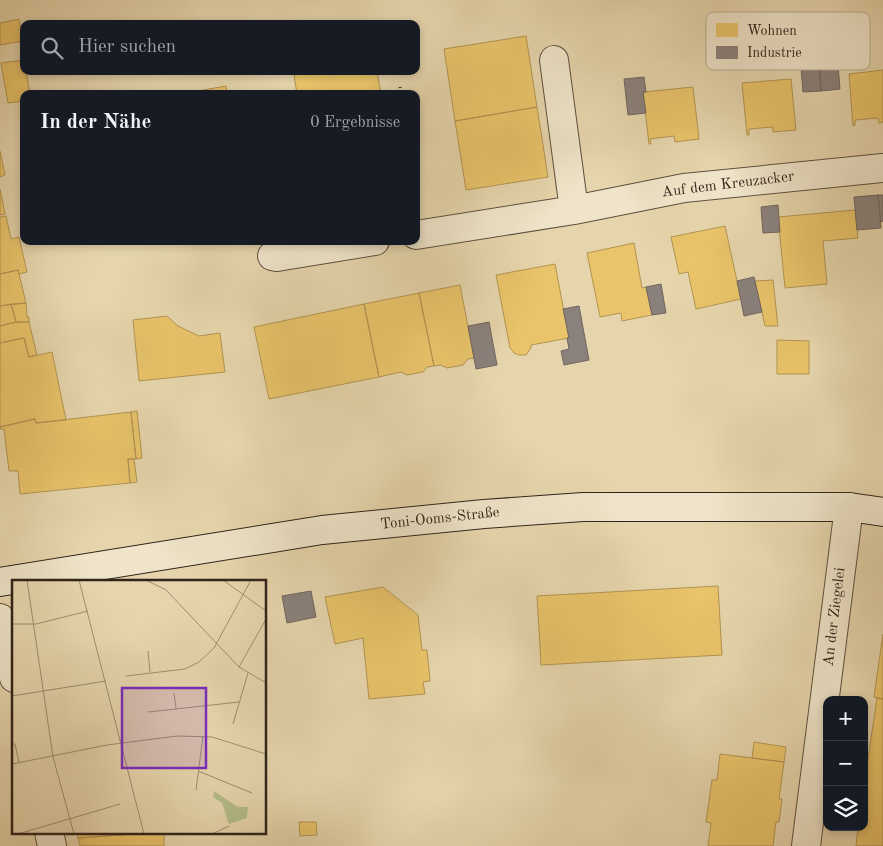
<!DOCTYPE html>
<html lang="de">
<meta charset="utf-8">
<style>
:root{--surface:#171b24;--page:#20242c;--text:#f1f3f6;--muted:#9ea1a6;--line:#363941}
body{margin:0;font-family:"Old Standard TT",serif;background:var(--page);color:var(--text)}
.controls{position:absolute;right:15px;bottom:15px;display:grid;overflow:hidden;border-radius:10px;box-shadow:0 2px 8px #0003}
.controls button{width:45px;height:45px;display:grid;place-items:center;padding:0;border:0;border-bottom:1px solid var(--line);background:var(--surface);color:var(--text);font:25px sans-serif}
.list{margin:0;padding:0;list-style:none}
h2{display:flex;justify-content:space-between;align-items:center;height:65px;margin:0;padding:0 20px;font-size:21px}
h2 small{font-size:16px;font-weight:400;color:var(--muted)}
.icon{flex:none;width:28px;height:28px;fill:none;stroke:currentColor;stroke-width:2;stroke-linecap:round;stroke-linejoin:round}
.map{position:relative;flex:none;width:883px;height:846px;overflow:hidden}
.search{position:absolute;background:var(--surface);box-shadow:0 2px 8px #0003;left:20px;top:20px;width:400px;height:55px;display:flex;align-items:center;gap:12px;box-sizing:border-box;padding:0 18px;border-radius:10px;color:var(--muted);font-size:19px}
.panel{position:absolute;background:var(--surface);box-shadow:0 2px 8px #0003;left:20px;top:90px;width:400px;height:155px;border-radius:10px}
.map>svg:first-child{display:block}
</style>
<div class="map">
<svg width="883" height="846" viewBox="0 0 883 846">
<rect width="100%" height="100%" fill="#e6d5ac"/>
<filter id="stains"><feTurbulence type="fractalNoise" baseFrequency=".004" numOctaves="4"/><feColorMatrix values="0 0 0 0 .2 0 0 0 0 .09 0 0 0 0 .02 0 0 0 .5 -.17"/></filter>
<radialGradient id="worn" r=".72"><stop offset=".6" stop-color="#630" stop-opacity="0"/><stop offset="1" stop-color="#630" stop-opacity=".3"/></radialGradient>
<path fill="#e9c46a" stroke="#b29452" d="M19,19L23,41L0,45V23Z
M526,36L537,107L455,121L444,49Z
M24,60V71H26L30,94H24V101L8,103L1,63Z
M883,70V122L879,123L878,118L855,120V125L853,126L849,74Z
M318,71H377L381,94H297L294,75Z
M791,79L796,130L773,132V127L749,129V135H747L742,83Z
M226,86L227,94H179L186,93Z
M693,87L699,139L675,142L674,136L650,139L651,144H649L643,92Z
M537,107L548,177L466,190L455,121Z
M0,151L5,175L0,177Z
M0,189L5,214L0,215Z
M855,210L858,238L823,241L827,284L785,288L778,217Z
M6,216L11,239L19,237L27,272L19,274L18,270L0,274V217Z
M725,226L741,299L696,309L688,272L679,274L671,237Z
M634,243L642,288L646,287L652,315L622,321L621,313L600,317L587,253Z
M555,264L569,338L531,345V348L526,355H519L514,353L510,348L496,275Z
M18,270L26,303L0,306V274Z
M773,280L778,326H765L755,281Z
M460,285L474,358L468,359L463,365L447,368L441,365L434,366L419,293Z
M419,293L434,366L427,367L423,372L407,375L401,372L379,377L364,304Z
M26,303L27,317H29V322H16L11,304Z
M11,304L16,322L0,326V306Z
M364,304L379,377L269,399L254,327Z
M167,316L178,326L199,336L220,333L225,372L139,381L133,320Z
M16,322H29L37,355L29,357L24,338L0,343V326Z
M24,338L29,357L52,352L66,420L36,423L35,419L0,427V343Z
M777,340L809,341V374H777Z
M137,411L142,458L136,459L131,412Z
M131,412L136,459H128L130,483L20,494L18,471H9L4,429H0V427L35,419L36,423Z
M128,459H134L137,482L130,483Z
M718,586L722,655L541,665L537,596Z
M383,587L418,615L422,650H427L430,681L423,682L425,694L369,699L363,638L335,644L325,597Z
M883,634V699L874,697Z
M877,698L883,699V846H856L858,827H864V785Z
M754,742L786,747L784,762L752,758Z
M720,754L784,762L779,799H782L779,822H776L773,846H708L711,823L706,822L712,780H717Z
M299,822H316L317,835L300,836Z
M77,832H133V834L78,838Z
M164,832V846H80L78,838Z"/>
<path fill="#8a817c" stroke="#6f655f" d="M837,52L840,89L821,91L818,54Z
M818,54L821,91L803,92L800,55Z
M644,77L646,92H643L646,113L628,115L624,79Z
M878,195H883V221L881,222Z
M878,195L881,228L857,230L854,197Z
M778,205L780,232L763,233L761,207Z
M754,277L762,312L744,316L737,281Z
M661,284L666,313L652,315L646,287Z
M579,306L589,360L564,365L561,351L569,349L567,338H569L563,309Z
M489,322L497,365L476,369L468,326Z
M311,591L316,617L287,623L282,596Z"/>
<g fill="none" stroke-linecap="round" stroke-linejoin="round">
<defs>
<path id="minor" d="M554,60L574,210
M416,235L574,210L684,188L883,168
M272,256L277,257L375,241
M0,618L14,678
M49,832L52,846
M806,846L849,507"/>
<path id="secondary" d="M0,582L322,530L484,514L583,507H849L883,512"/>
</defs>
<use href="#minor" stroke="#5e503f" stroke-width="30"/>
<use href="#secondary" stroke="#30241b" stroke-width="30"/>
<path stroke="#30241b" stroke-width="3" stroke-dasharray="1 2.5" stroke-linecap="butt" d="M400,87L401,94
M416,191L418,203"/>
<use href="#minor" stroke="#efe4c9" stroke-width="28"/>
<use href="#secondary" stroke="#efe4c9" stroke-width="28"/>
</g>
<g text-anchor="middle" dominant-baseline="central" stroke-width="5" stroke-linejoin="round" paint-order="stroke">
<g font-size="15" fill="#30241b" stroke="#efe4c9">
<text transform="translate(728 185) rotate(-7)">Auf dem Kreuzacker</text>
<text transform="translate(440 519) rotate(-6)">Toni-Ooms-Straße</text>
<text transform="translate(835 617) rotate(-83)">An der Ziegelei</text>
</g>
</g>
<g transform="translate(12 580)">
<rect width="254" height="254" fill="#e6d5ac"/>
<path d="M202,211L226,227H236L235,238L217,244L210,223L201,217Z" fill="#b4bd8a"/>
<path fill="none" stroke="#9d8e72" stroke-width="1" d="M15,0L41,177L62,254M67,0L132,254M134,0L154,10L227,87L254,103M211,0L254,31M0,44H24L76,31M136,71L138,92M227,87L254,39M114,96L173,89L187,82L202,68L239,0M162,113L164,128M0,116L94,101M136,132L227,122M221,144L236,93M0,164H3L7,183M0,184L95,165L165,156L200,157L254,174M186,191L240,213M184,210L191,156M6,254L108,224M200,254L217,246"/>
<path fill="#7b2cbf" fill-opacity="0.15" stroke="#7b2cbf" stroke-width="2.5" d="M110,108H194V188H110Z"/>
<rect width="254" height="254" fill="none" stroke="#30241b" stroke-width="2.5"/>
</g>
<rect x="706" y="12" width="164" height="58" rx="8" fill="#efe4c9" stroke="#b6aa95" stroke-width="1"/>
<rect x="716" y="23" width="22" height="14" fill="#e9c46a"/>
<rect x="716" y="46" width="22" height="13" fill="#8a817c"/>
<g font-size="14" fill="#30241b">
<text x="747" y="35">Wohnen</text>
<text x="747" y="57">Industrie</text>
</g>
<rect width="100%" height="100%" filter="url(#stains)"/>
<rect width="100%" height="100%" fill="url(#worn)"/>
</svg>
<div class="controls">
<button>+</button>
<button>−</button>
<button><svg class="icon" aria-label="layers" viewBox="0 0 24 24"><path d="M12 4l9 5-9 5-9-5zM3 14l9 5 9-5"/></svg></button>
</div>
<div class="search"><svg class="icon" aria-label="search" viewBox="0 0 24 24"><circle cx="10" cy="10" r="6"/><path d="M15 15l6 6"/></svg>Hier suchen</div>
<section class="panel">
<h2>In der Nähe<small>0 Ergebnisse</small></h2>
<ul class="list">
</ul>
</section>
</div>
